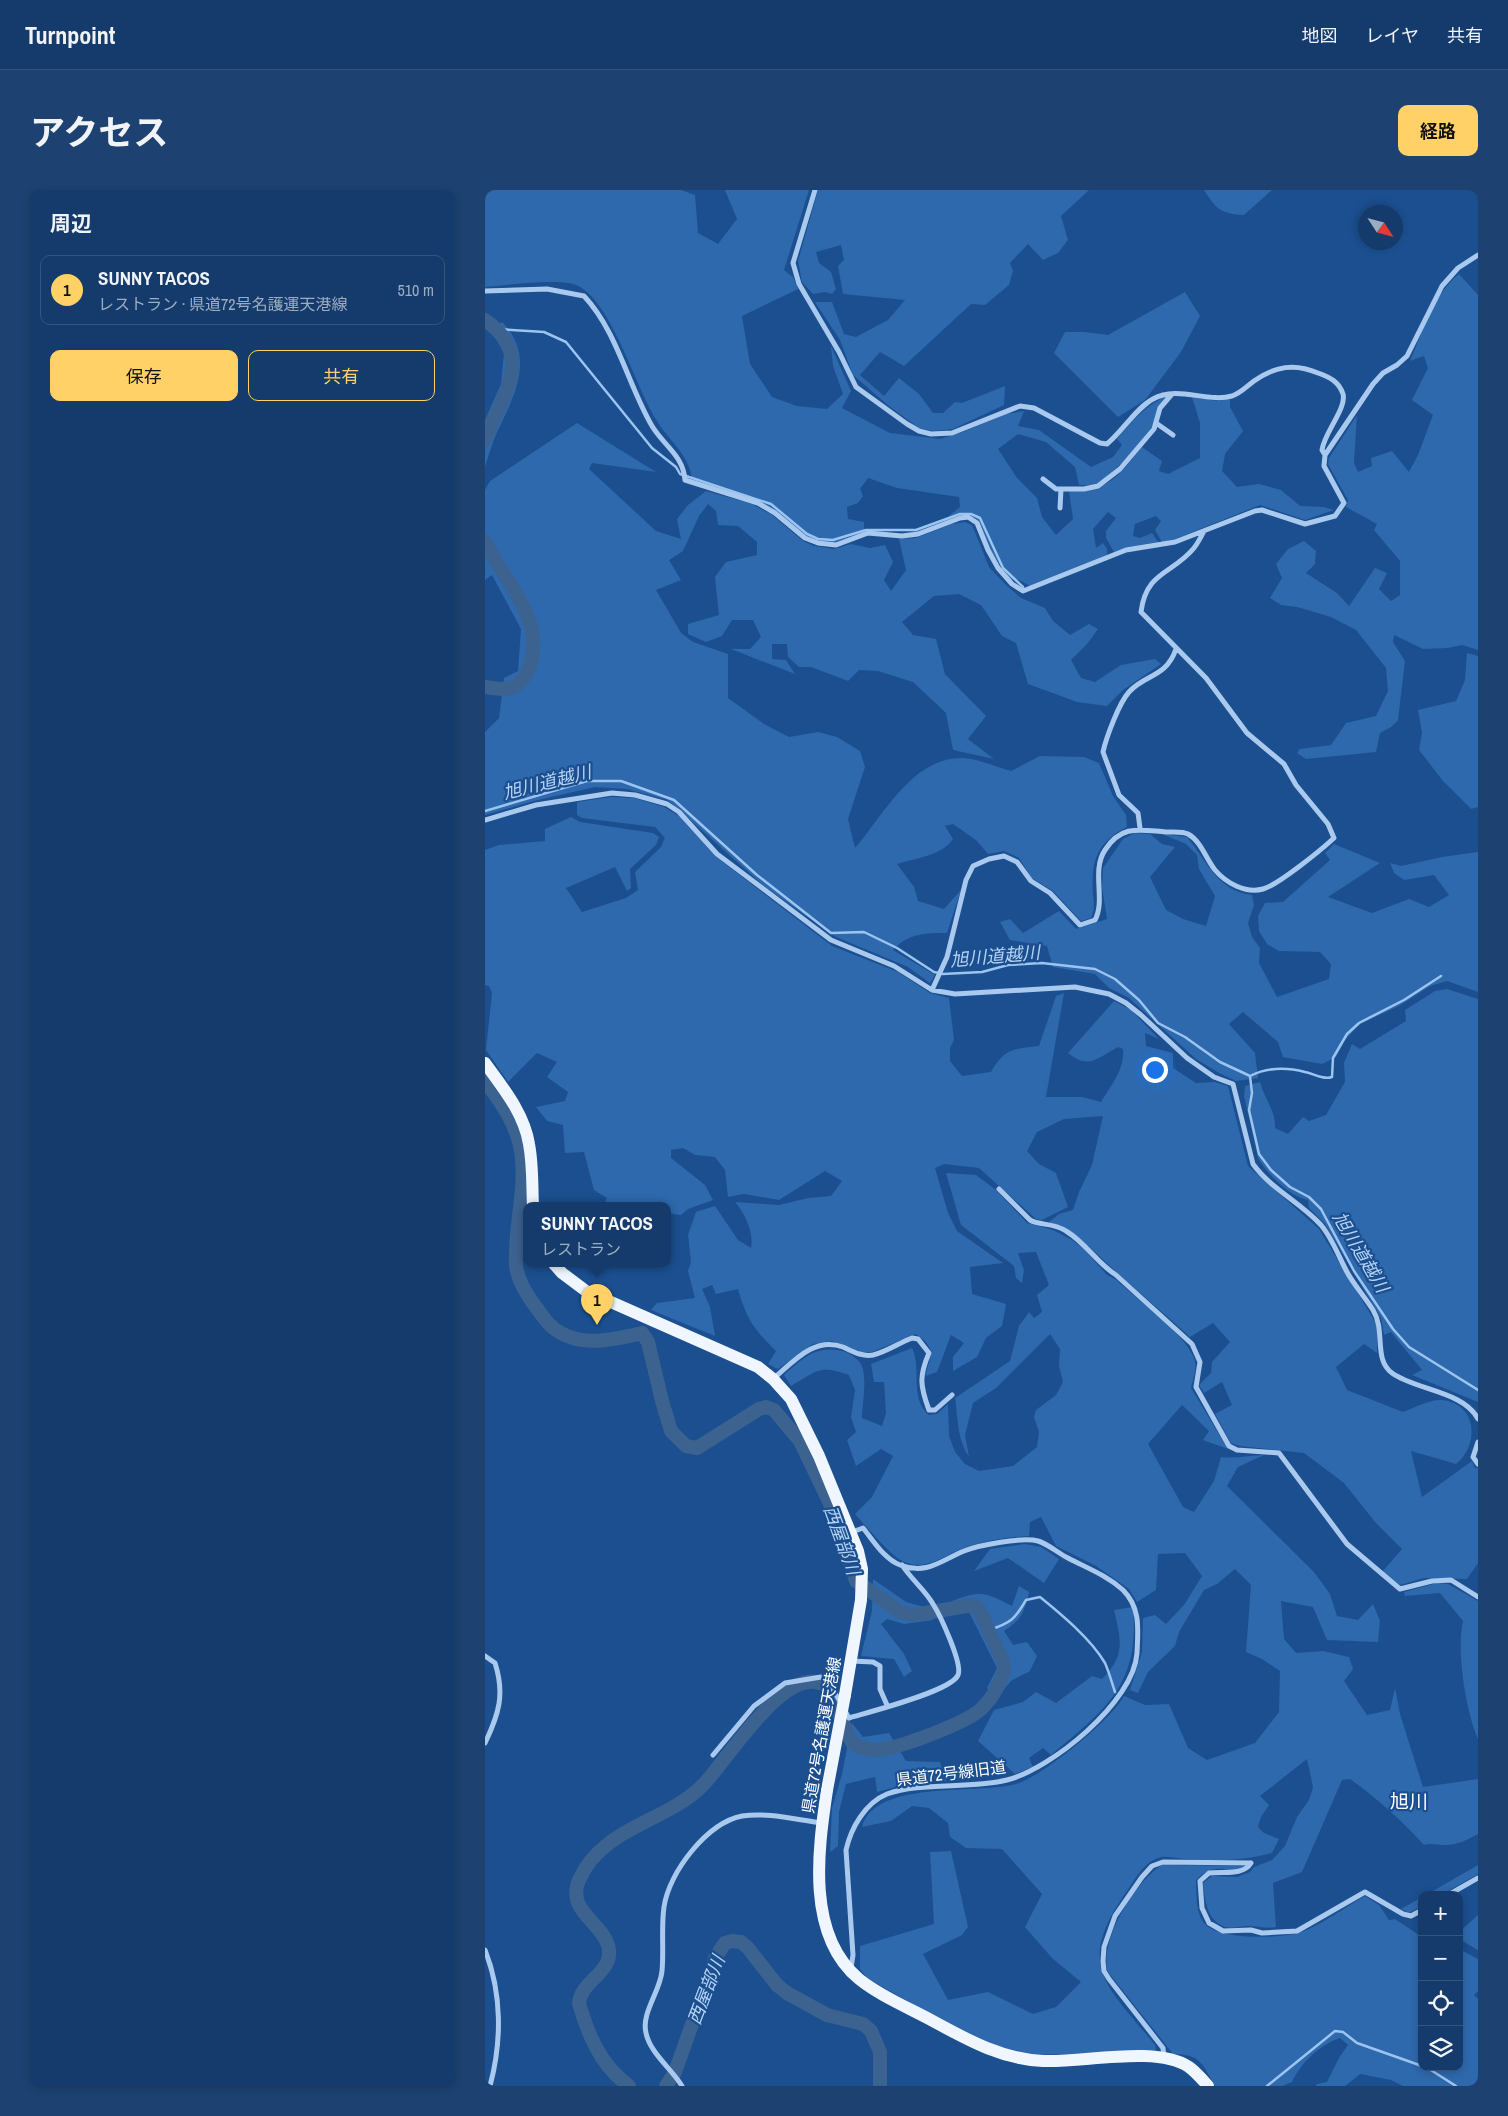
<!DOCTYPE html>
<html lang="ja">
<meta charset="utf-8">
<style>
:root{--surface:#143b6b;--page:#1d4271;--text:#f1f3f6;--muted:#9dadc1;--line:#33557e;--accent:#ffd166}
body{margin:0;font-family:"Archivo Narrow","Noto Sans JP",sans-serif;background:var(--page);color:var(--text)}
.controls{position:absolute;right:15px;bottom:15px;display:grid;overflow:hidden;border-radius:10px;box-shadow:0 2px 8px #0003}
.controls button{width:45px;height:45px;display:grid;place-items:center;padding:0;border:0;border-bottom:1px solid var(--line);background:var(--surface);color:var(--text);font:25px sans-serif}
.compass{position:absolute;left:873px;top:15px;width:45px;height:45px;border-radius:50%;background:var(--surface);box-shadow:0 2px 8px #0003;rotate:126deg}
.you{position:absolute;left:669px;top:879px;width:18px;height:18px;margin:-12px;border:4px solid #fff;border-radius:50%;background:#1a73e8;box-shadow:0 0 0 8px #1a73e833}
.badge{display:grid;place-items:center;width:32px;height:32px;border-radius:50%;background:var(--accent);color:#111;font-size:16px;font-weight:700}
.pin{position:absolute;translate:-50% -41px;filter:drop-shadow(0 1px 2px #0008)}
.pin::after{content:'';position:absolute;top:26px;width:18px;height:15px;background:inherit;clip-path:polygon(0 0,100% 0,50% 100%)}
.popup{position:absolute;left:38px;top:1012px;width:148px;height:65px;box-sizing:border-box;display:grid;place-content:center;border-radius:10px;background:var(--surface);filter:drop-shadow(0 1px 4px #0005);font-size:16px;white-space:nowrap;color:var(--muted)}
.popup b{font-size:19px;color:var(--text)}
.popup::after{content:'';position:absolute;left:50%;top:100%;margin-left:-10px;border:10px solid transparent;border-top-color:var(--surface)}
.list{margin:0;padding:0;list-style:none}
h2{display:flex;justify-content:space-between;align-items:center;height:65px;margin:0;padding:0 20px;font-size:21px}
h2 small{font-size:16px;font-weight:400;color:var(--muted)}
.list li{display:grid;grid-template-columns:32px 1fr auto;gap:15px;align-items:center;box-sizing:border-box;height:70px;margin:0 10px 10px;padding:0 10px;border:1px solid var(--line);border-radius:10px}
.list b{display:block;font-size:19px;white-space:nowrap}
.list p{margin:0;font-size:16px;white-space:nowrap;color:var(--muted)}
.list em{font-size:16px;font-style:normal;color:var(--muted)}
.actions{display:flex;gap:10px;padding:15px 20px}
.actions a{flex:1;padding:11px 0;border:1px solid var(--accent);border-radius:10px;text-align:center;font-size:18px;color:var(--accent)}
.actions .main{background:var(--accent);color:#111}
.icon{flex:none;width:28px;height:28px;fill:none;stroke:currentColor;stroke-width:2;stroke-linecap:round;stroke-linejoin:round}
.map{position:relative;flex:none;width:993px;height:1896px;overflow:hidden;border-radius:10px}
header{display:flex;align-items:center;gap:30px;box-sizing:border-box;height:70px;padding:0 25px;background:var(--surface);border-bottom:1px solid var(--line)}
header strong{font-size:24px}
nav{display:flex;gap:28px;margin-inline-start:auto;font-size:18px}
.intro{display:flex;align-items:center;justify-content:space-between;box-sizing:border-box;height:120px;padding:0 30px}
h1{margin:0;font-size:35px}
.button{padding:12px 22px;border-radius:10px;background:var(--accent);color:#111;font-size:18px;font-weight:700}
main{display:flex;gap:30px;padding:0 30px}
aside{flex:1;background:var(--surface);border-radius:10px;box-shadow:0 2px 8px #0003}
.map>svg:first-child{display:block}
</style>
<header>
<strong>Turnpoint</strong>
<nav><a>地図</a><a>レイヤ</a><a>共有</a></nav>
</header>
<div class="intro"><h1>アクセス</h1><a class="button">経路</a></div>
<main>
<aside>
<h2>周辺<small></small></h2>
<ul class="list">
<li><span class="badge">1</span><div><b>SUNNY TACOS</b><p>レストラン · 県道72号名護運天港線</p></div><em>510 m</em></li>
</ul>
<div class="actions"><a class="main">保存</a><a>共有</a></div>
</aside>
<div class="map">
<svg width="993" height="1896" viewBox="0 0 993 1896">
<rect width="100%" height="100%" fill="#1b4f8f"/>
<path fill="#2e69ad" d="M0,0H196L210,5L213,43L233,54L252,29L240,0H324L299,80L308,87L313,99L257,126L265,174L287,207L312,216L342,219L358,204L348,176L346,156L366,201L357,218L405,243L455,249L478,242L521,224L539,221L533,236L554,240L606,277L628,267L637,255L632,249C647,231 661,215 682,206C671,220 673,224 667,237C659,251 626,286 613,293C607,296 600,295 594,295L590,277L561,252L533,244L513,259L532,288L552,308L557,327L571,345L588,329L584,301C624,302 634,285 657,257L677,271L674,281L683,284L715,268V233L707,207L732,211L745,209V217L758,241L740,264L737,281L752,297L774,294L796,300L815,316L838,317L849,320L820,330L775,315L690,349L677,352L670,340L676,331L671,326L650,334L648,346L655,348L667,343L673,352L643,357L629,362L621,348V341L631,328L623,322L608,339L611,358L618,353L622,359V365L547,397L536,391L525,389L505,360L494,332L475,326L457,332L475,317L474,307L412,298L383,288L375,299L378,306L373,313L362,317L363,329L379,332V343L352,353L334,351L321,346L274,311L207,289C204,264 184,251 172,231C151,199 126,109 91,95C73,88 22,95 0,97Z
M333,0H604L576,26L583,50L573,63L558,70L543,54L525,73L528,81L524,95L500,115L486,114L419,176L395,162L375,185L399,206L414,188L434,204L448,223H458L470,212L477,213L520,196L519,215L468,239L448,241L434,238L404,216L368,185L355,150L330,112H347L359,144L371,147L403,130L420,110L358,104L353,76L359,70L356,55L331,62L334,73L346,82L351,99L347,104L340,102L328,104L317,92L313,71Z
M719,0H787L759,25C736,24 731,19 719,0Z
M974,84L993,105V460L977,455L963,458L938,459L909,445L908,452L920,471L913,530L906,537L895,543L891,562L821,569L812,563L815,559L846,555L861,533L891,526L903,501L901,478L871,440L846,427L812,417L796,415L785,408L797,388L791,374L803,359L819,351L831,361L830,374L821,383L852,403L864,416L890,378L902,383L894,399L906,411L915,405V371L889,340L892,334L861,317L863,310L843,274L844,268L872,225L869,273L873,282L887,276L886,268L907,261L924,282L933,265L948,225L927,210L943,178L939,166L925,171C938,141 948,105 974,84Z
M700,102L715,126L696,162L660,210L633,227L569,163L580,142H599L623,145Z
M17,132C53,169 27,209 10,247C6,257 3,267 0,277V230L16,194L19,163L6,140Z
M92,233L171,282L107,273L104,279L171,341L196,349L192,329L203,315L221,301L267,314L287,325L318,351L329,356L349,359L366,354L385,358L400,355L408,372L399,390L406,401L421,380L414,349L431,348L467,334L480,332L487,335L504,377L520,394L536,408L560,418L568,431L585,445L604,434L613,439L602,454L586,470L596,488L610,492L636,475L670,469L676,474L638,500L622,516L592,512L543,494L531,453L517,446L496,415L474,404L449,406L417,432L428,445L451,449L460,484L501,526L483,549L509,569L468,560L461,523L428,492L393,481L374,480L363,491L326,477H314L303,467L302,454H287V469L301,470L310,484L246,459H265L276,447L268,430H247L237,446L221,452L203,444V434L234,425L230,387L241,372L272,365V352L253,336L233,335L231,321L223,314L214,326L198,361L184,370L196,390L171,400L196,443L208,452L243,464V508L279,534L304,547L333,542L352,547L375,561L380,577L363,629L370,658C399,625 427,567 478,568C494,569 511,577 526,581L555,566L599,567L614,573L628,606L641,625L642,637C611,653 606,671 608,705C609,714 610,720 606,728L596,731L568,701L547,688L534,668L519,661L503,664L491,650L468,634L460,636L468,649C457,666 430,668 412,674L429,697L433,711L459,719L476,700L462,743C441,743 423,743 408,760L450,785L445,793L423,777L351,747L279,696L183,610L142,599L110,597L49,611L0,625V542L14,528L19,488L33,481L36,439L7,385L0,390V300L5,291Z
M982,463L993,466V617L986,619L958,591L934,560L937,543L933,520L971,511L980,490Z
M126,607L149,608L179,617L194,626L230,666L347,756L413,782L445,803L464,808L469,850L465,858V871L477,886L506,882C520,858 528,859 554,856L571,806L579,803L561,907H597L616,912C626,896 640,879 638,859L633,857C612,868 604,880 583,863L629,811L646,820L674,849L660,843L661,856L688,863V878L711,893L730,892L743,896L763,976L834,1039L892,1135V1163L879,1154L851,1177L862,1200L918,1222C932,1217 948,1207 963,1211C993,1219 993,1256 971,1274L926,1261L937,1307L987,1271L990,1278H993V1373L982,1389L939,1388L915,1395L897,1382L917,1359L890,1332L859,1293L819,1263L755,1256L746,1253L730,1224L747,1215L737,1192L719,1203L714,1195L726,1183L727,1172L745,1152L728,1133L705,1147C679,1123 652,1101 626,1077C606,1059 591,1040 564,1032L574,1024L588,1020L594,1002L607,975L618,926L579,929L552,942L542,961L554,974L571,983L583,1017L557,1030L551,1029L494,978L459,974L450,978L463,1023L472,1041L518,1073L485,1077L487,1104L521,1114L517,1136L501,1148L492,1167L468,1181V1167L479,1153L466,1145L452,1182L440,1186L447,1162L441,1152L431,1144L387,1162H377L347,1151L328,1154L293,1179L283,1174L291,1161C268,1138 262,1130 253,1099L231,1104L227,1095L217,1099L225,1117L230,1146L166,1120L172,1113L210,1108L203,1081L206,1072L203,1045L211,1022L230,1016L253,1050L266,1058C269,1042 260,1024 250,1012L294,1015L323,1008L346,1006L357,991L340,981L294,1010L259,1004L243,1007L240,980L230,967L210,965L198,958L186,960V968L220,995L228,1010L203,1019L196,1025L182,1023V1016H118L122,1008L109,1000L99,962L80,963L78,935L62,931L51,917L80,911L83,902L62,887L72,872L52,863L23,892L1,860L7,803L4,796L0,795V660L14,655L60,651V639L86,627L95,632L168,643L174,647L171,655L145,679L146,698L142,701L130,677L81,698L97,722L141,708L153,700L150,682L176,657L180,648L170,637L97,628L92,625V612Z
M650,643L665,644L677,654L690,657L665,687L681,720L698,729L721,736L730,706L714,679L712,665L701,654L677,644L702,647C722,671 732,701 767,705L769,715L763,733L767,747L775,758L774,773L792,807L844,789L846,774L835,762L794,761L782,754L774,741L773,726L780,713L798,712L845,670L840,663L849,654L895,673L843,707L887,723L924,709L944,717L964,705L949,685L919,690L909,683L905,673L916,676L957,667L993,662V802L962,791L945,796L914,816L875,834L860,850L851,867L837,874L798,867L793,852L758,822L744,834L770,863L773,888L751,891L734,883L711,869L644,808L624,798L610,784L568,777L562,756L525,750L515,732L525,729L538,743L574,721L591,739L622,729L617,697L618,678L638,649Z
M962,799L993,809V1212L927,1185L937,1180L906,1142L899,1145L896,1128L840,1034L824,1018L823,1010C805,1007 782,984 773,968L759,906L760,896L775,892C780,910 791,921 790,938L803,944L818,927L824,931L841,925L860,892L859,873L867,854L875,859L921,831L920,820L950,801Z
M461,983L491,985L511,1000L542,1033L568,1040L587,1050L599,1059L622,1085L630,1089C651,1108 699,1143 709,1168C713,1177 708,1189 706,1198L743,1259L718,1250L724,1241L697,1215L663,1254L698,1317L709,1322L729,1291L736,1267C751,1269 765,1265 779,1265L753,1277L742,1296L829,1382L845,1404L852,1426L873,1430L888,1414L895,1431L893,1452L842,1450L828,1417L796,1411L799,1449L811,1463L838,1461L864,1467L868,1479L859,1491L882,1525L905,1520L910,1498L915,1524L938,1597L993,1589V1644C982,1650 971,1656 958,1655C950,1655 947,1653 939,1655C917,1631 892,1608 865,1589L857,1590L817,1682L788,1693L791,1737C780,1739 774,1736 764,1736C757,1736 747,1739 740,1737C721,1730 720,1709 718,1693L727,1686L752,1687L765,1682L769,1677L787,1670L800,1656L812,1627L824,1610L828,1597L822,1569L775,1606L784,1615L776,1627L773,1637L779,1643L794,1649L787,1663C760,1671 728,1671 700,1669C693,1669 684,1666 677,1667C660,1670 651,1688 642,1701C589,1776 621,1794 670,1855L671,1861L550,1865L508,1855L431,1816L382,1788L375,1779V1756L449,1734L445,1662L466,1661L483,1737L477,1745L438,1764L463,1810L503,1802L548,1824L571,1817L596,1792L568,1769L540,1737L557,1704L517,1659L481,1658L465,1647L463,1633L444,1618L427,1616L406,1631L377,1637C390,1589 492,1605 531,1594C557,1587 626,1530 639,1506L660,1515L684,1514L703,1558L722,1570L770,1553L794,1522L795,1481L777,1469L761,1462L766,1395L750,1379L732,1394L719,1400L694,1442L690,1456L663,1482L653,1503L645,1500L657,1462L658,1428L670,1425L681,1434L699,1415L717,1386L700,1363L673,1364L671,1400L652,1412L644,1399L611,1376L571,1356L556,1327L545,1332L544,1346C524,1347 504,1350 484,1356C462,1363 443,1382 419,1372C407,1367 380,1335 370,1324L387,1307L408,1266L396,1259L371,1276L362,1250L371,1242L366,1227L370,1200L364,1185C334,1174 332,1181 306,1196L299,1185C318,1168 331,1155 357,1161C363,1162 372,1168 376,1174C383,1188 377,1213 377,1228L397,1236L401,1223L399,1192H389L386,1174L427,1158C437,1177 424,1209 444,1225L452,1224L463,1214L464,1246L470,1262L480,1274L494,1281L528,1276L552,1257L554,1242L549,1227L551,1220L571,1205L578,1192L574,1176L575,1159L565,1144L511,1198L488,1213L480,1245L484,1267C472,1248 473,1229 470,1208L525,1171L534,1136L544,1122L549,1128L557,1122L552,1105L564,1095L551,1062L533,1063L539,1080L537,1093L531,1088L529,1076L476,1035Z
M540,1354L556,1357L574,1369L559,1393L523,1368L489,1381L505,1359Z
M388,1389L421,1412L439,1417L448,1430L419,1434L402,1429L396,1434L419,1464L427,1481L419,1487L409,1469L376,1466L387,1421Z
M952,1393L963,1394L993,1411V1549C981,1522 971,1460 978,1431L955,1403L920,1406L919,1402Z
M534,1396L544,1402C539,1423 537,1429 519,1441L528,1455L542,1452L552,1466L545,1481L526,1491L511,1509L502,1498L512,1478L483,1420L468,1422L467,1411C496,1400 500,1402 527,1416Z
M648,1417C655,1495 621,1519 566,1565L558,1558L544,1568L548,1577L530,1584L493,1551L509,1520L538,1512L551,1502L571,1513L607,1486L617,1489C641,1465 636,1450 629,1420Z
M367,1533L378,1547L404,1543L421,1571L455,1572L461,1591L422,1594L392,1602L390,1587L361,1594L354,1622L353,1656L345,1662L347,1618L357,1584Z
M677,1675L761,1676C742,1686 733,1669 711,1690C712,1704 710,1723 720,1734C734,1750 797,1749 816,1742C835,1736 862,1716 880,1706L894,1715L904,1730L910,1729L937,1747V1877H974V1759L993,1769V1801L989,1805L993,1809V1896H918L906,1890L875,1884L860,1896H831L832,1894L842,1892L855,1866L863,1855L855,1848C834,1855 816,1873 807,1892L797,1896H730C718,1875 716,1864 688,1864L623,1782C613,1751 651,1691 677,1675Z
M993,1675V1684L956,1705H941Z
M937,1707V1716L924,1723L916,1719Z
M993,1725V1760L974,1749V1742Z"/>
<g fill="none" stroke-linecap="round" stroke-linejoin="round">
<path stroke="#9cc4f0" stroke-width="2.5" d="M12,139L59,142L81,152L167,258L191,277L195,284L286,314L322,344L333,349L348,350L381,340H431L475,324H486L495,328L518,378L538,397
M0,621L102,591H136L189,610L272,685L346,743L379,742L412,758L449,782L458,784L497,782L523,775L557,773L610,779L630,789L654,810L673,833L700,847L735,872L765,886L767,903L764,920L774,964L786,980L805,997L824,1007L836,1019L869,1081L908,1139L924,1157L993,1200
M765,886C783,877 801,877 820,882C830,884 838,890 847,887L848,868L862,844L874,833L919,810L956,786
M504,1440C526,1433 530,1429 541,1410L555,1407C576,1424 606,1449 620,1473C624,1482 627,1493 630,1502
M941,1877L971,1896
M782,1896L850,1841L858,1842L872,1853L937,1876"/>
<path stroke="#3c6290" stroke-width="14" d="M0,130C52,167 17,204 0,250
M0,351C13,379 37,406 46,436C52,457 47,497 19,499C13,499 6,498 0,497
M0,891C16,912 32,935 36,961C42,999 29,1037 31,1075C32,1088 42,1105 50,1116C55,1122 60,1131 66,1136C92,1159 127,1150 157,1143L163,1152L177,1211L186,1241L201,1256L212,1258L274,1219L281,1217L289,1220L315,1251L347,1318L371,1391L415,1422L428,1425L488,1415L494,1419L519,1474C519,1490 507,1509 495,1520C480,1533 413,1559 392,1560C383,1560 374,1558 367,1553L342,1497C304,1467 241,1572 218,1595C182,1632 117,1637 94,1690C81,1720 116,1732 123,1755C131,1782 96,1790 94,1813C103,1845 116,1876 144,1896
M181,1896L190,1882L216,1809L224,1792L230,1768L240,1753L247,1751L256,1752L263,1758L292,1795L302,1803L342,1825L378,1834L386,1841L395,1862V1896"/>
<path stroke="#a9c9ee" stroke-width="5" d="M0,101L62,99L99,106C132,141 143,195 167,236C179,256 198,265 200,290L273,313L290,323L320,348L333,353L351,355L383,343L417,346L433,344L475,328L483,327L492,333L503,360L513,378L527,394L538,401L641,360L690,352L770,321L777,320L820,334L850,326L859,313L839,276L840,265L837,260C839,243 862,218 858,204C854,192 845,187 833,183C810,173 790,176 769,191C762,196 756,203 747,206C722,213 693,195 668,209C650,219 638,241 622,254L615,253L549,218L535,216L467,243L446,244L434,241L422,234L371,197L354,162L314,94L308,73L330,0
M671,233L688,245
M840,265L888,194L898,183L912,175L922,166L957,96L973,78L993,65
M558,289L571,299H599L613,296L635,279L669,239L675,218L687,204
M575,318L576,299
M0,630L51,615L127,603L150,605L182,614L194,622L232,664L346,750L409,776L447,800L470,804L590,797L624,804L641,813L656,825L702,868L729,887L748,894L768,974C786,999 815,1012 836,1035C847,1048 854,1067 862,1082C869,1095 880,1107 888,1120C901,1141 888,1169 907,1183C930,1200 979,1201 993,1229
M655,638L653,623L634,605L618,562C621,548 634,513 644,502C660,484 681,488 691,459
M447,800L462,767L481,690L488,676L504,669L519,666L532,672L546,691L565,703L595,735L610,730C621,710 606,681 620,660C637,634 655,640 681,642C687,642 698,641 703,644C716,651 721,669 730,680C741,693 761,704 778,699C793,695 836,660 849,648L843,634L811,595L799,574L762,543L721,488L656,422C661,381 688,384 709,358C713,353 716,347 719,341
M514,999L545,1030C555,1036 567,1032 581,1041C601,1053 612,1073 631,1085L707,1154L715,1172L711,1197L744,1256L752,1260L794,1263L862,1354L915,1399L947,1391L966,1390L993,1407
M288,1189C308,1172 329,1146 358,1157C367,1161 377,1167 388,1165C401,1162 414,1153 427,1148L433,1149L444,1163C434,1186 435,1196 444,1220H450L467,1205
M993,1252L988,1267L993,1274
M0,1466L10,1473C20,1504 14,1524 0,1553
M366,1471L388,1472L395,1476V1499L402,1515
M360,1521L364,1528C384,1522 467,1501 473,1485C478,1474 455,1425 448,1414C440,1400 426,1389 417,1375
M228,1565L269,1516L300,1493L336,1487L344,1493L356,1513
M766,1673C758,1686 738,1681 724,1683L715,1691L717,1718L724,1733L738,1741L766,1740L777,1743L812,1741L880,1702L918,1724L926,1726L937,1720
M963,1705L993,1688
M0,1760C17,1803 17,1851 5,1896
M366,1778L368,1765L361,1660C366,1638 380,1613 402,1604C434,1592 486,1599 522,1590C566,1579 649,1512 652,1463C653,1440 656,1418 638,1400C621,1385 602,1378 583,1368C573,1363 563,1354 553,1351C537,1347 494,1355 479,1361C455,1371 442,1385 415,1375C399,1369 388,1350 378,1338L367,1342
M679,1868L678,1858L624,1789L619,1781L618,1771L619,1757L630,1726L657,1687L667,1676L678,1672L766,1673
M197,1896C187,1879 165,1863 161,1843C156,1823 175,1802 177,1781C179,1760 176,1738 179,1717C184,1682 222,1633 257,1626C282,1622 312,1630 337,1633"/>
<path stroke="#f0f6ff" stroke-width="12" d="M0,873C18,898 39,923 44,954C48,975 47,996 48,1016
M69,1074L77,1083L101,1101L273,1177L288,1189L306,1209L334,1266L373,1361L377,1379L376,1410L360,1505
M342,1600C333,1660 321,1745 374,1789C395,1806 422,1817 446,1830C483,1850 516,1869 558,1871C598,1873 671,1855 704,1877C711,1882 717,1889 723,1896"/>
<path stroke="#f0f6ff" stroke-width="12" d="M342,1600L360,1505"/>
</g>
<g text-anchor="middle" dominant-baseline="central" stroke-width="4.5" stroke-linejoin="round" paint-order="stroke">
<g font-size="16" fill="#fff" stroke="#1b4f8f">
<text transform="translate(336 1545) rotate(-80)">県道72号名護運天港線</text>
<text transform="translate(466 1583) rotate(-7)">県道72号線旧道</text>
</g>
<g font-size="18" font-style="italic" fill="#b5d3f5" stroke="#1b4f8f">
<text transform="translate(62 592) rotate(-14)">旭川道越川</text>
<text transform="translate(510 766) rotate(-5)">旭川道越川</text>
<text transform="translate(876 1062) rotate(59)">旭川道越川</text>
<text transform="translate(357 1350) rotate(70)">西屋部川</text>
<text transform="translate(221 1800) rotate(-69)">西屋部川</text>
</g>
<g font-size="19" fill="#fff" stroke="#1b4f8f">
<text x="924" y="1611">旭川</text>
</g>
</g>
</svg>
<div class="controls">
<button>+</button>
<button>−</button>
<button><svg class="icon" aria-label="locate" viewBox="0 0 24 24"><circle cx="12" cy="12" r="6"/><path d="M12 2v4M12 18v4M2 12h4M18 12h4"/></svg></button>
<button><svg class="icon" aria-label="layers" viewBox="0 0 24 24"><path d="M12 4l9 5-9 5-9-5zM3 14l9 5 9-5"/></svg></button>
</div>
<svg class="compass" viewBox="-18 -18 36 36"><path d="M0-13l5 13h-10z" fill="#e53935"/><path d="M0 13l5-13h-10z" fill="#9dadc1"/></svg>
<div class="you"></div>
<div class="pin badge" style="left:112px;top:1135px">1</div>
<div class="popup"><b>SUNNY TACOS</b>レストラン</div>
</div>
</main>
